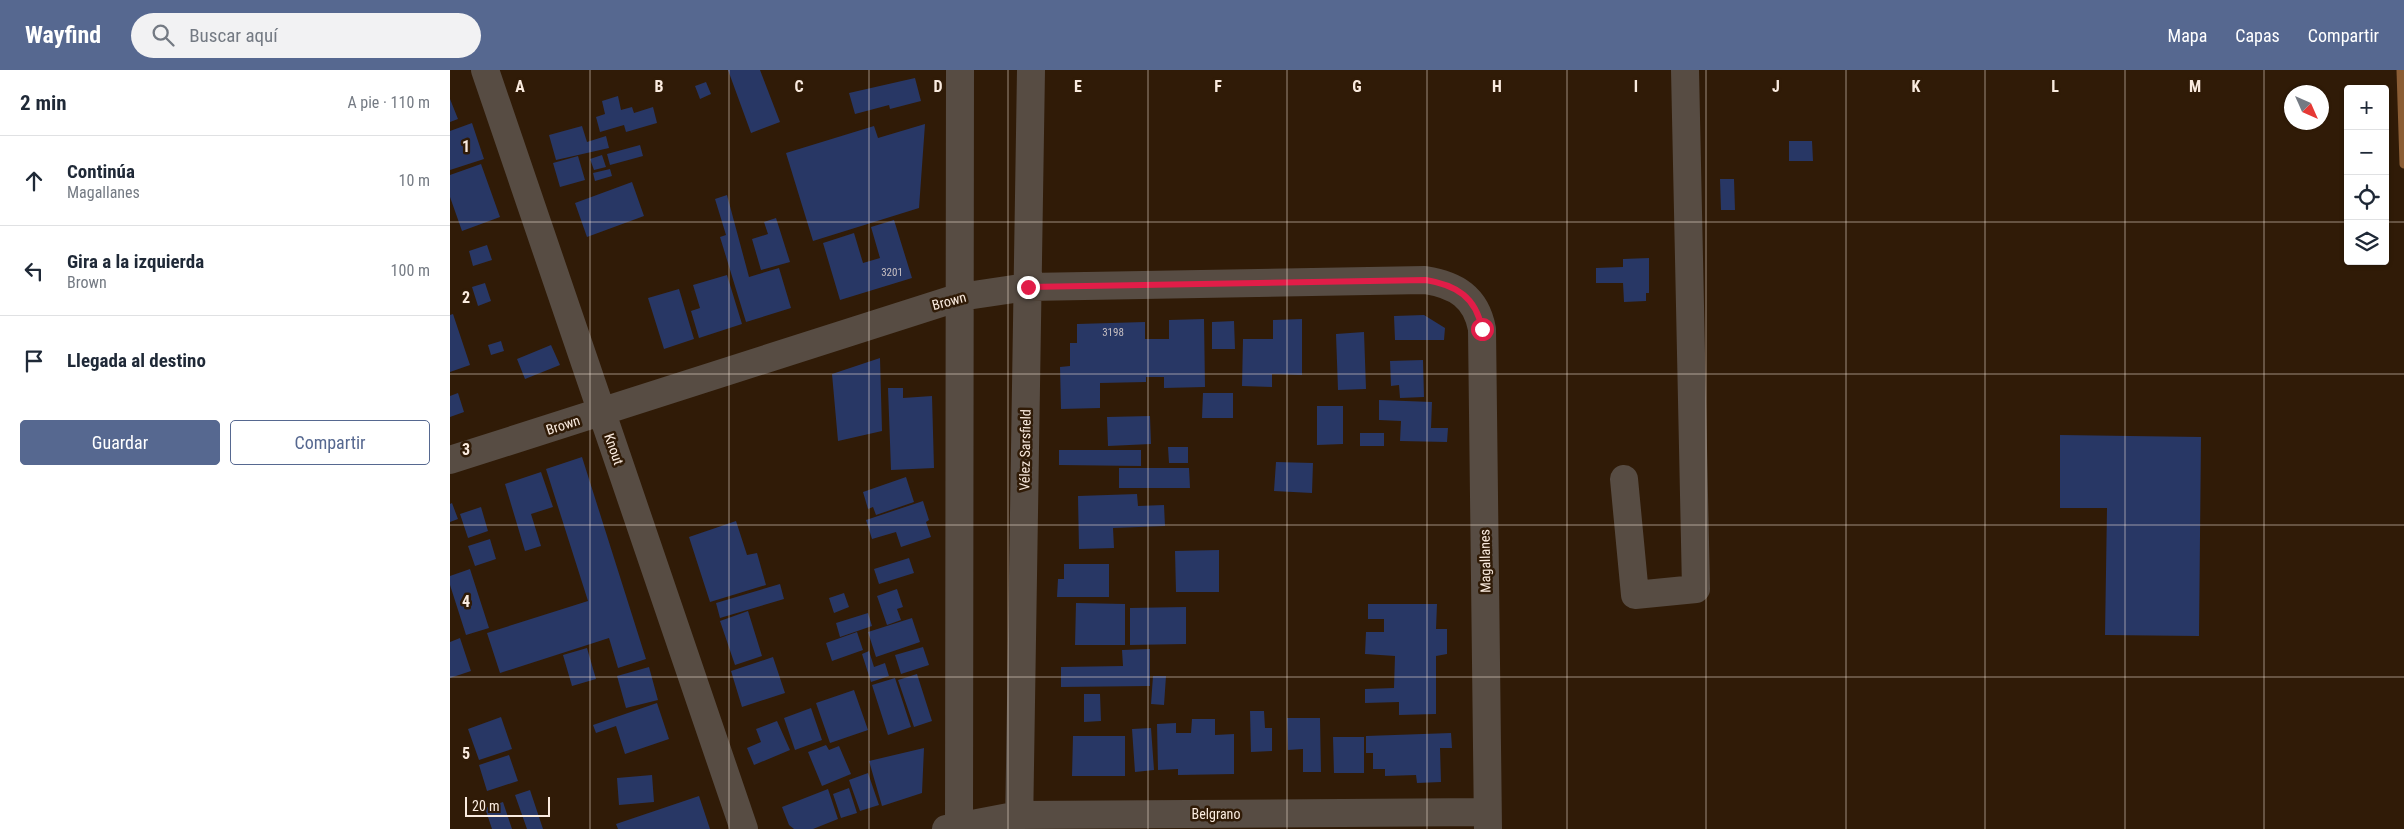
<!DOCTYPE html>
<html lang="es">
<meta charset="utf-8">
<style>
:root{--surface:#fff;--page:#f2f2f3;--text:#1f2937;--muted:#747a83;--line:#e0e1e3;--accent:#566890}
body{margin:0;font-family:"Roboto Condensed",sans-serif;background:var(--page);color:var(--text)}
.controls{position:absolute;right:15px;top:15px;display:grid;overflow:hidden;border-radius:5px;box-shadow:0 1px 4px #0004}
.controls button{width:45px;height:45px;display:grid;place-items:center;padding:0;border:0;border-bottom:1px solid var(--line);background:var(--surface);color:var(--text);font:25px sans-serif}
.compass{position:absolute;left:1834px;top:15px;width:45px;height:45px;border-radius:50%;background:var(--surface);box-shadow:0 1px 4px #0004;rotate:135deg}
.scale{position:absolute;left:15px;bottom:12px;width:85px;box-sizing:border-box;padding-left:5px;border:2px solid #faebdf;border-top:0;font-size:14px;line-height:18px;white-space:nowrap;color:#faebdf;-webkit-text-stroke:4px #301b07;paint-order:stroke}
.stop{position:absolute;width:15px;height:15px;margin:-11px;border:4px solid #e11d48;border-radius:50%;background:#fff}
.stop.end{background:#e11d48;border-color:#fff;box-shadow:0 1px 5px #0008}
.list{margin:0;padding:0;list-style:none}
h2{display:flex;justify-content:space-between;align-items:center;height:65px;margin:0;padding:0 20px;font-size:21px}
h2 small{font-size:16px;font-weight:400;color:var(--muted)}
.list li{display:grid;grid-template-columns:32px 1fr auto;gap:15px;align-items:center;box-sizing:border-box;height:90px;padding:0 20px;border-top:1px solid var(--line)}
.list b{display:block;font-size:19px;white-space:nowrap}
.list p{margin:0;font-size:16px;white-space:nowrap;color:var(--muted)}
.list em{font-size:16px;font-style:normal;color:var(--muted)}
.actions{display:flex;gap:10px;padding:15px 20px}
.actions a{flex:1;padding:11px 0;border:1px solid var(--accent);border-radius:5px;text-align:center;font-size:18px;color:var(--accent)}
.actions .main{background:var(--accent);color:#fff}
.icon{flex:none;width:28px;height:28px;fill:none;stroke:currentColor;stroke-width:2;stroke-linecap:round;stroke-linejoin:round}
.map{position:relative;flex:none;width:1954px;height:759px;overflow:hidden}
header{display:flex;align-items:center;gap:30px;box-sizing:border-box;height:70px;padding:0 25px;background:var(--accent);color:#fff}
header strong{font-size:24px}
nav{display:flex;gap:28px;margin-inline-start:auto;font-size:18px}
.search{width:350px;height:45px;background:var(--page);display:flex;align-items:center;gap:12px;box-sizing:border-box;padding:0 18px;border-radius:28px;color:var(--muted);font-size:19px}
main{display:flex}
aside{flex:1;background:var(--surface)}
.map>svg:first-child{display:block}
</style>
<header>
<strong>Wayfind</strong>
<div class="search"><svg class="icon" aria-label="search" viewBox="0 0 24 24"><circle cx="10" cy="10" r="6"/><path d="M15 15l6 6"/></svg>Buscar aquí</div>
<nav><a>Mapa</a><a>Capas</a><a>Compartir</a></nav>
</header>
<main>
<aside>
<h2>2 min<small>A pie · 110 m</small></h2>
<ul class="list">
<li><svg class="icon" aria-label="ahead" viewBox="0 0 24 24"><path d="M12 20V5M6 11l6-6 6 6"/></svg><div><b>Continúa</b><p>Magallanes</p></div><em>10 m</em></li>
<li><svg class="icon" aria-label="left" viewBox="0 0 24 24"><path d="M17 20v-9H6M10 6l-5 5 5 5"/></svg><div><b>Gira a la izquierda</b><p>Brown</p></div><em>100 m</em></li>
<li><svg class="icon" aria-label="arrive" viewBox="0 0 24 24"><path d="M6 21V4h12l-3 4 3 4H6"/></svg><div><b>Llegada al destino</b></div></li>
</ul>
<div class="actions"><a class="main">Guardar</a><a>Compartir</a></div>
</aside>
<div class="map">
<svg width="1954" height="759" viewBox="0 0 1954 759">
<rect width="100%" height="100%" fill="#301b07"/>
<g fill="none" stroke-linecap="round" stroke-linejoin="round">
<path stroke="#8b5d34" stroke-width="9" d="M1951,0L1954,94"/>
</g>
<path fill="#283765" d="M278,0H310L330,52L301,63Z
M465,8L471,31L440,39L439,35L405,44L399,23Z
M256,12L261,24L250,29L245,16Z
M168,26L171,40L182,37L184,43L203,37L207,53L176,62L174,55L150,62L146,47L155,44L152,31Z
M0,29L8,49L0,52Z
M22,53L34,89L0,100V61Z
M475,54L469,138L363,171L336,83L424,56L428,68Z
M132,56L137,72L156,66L159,78L106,90L99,65Z
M1339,71H1362L1363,91H1339Z
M190,75L193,86L160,95L157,84Z
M152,85L156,97L144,100L140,89Z
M128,86L135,110L110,117L103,93Z
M31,94L50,147L12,161L0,127V105Z
M160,99L162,106L145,111L143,103Z
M1270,109H1284L1285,140H1271Z
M182,112L194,146L137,167L125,133Z
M277,125L299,207L329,198L341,238L296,252L270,167L276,165L265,129Z
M326,148L340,192L311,200L302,169L318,164L314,152Z
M444,150L462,208L390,230L373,173L404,163L413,193L430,188L421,157Z
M37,175L42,190L23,196L19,181Z
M1199,188V223H1196V231L1174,232L1173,213H1146V198L1173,197V189Z
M277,205L292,254L249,268L241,241L250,238L243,215Z
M35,213L41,231L28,236L22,217Z
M229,219L244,269L214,279L198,228Z
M3,244L20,295L0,302V245Z
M974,245L995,258L994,270H945L944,246Z
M754,249L755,317L714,318V307H696V312L650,313V338L611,339L610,297L620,296V273H627V254L695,252V269H719V250Z
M852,249V305L822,304V317L792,316L793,269H823V250Z
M784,251L785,279H762V252Z
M914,262L916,319L888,320L886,264Z
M51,271L54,281L41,285L38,275Z
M101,275L110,295L75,309L67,289Z
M430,288L432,361L388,371L382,304Z
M973,290L974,327L950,328L949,315L941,316L940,291Z
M438,318H453V328L482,326L484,398L441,400Z
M8,323L14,342L0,347V326Z
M753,323H783V348H752Z
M929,330L982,332L981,358H998L997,372L950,371L951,351L929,350Z
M867,336H893V374L867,375Z
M700,346L701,374L658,376L657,347Z
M910,363H934V376H910Z
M1610,365L1751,367L1749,566L1655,565L1657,438H1610Z
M718,377H738V393H719Z
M609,380H691V396L609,395Z
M132,387L196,589L168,598L159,568L50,603L37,563L138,531L96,399Z
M826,392L863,393L862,423L824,421Z
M669,398H739L740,418H669Z
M91,402L103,437L81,444L91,476L75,481L55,414Z
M456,407L464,432L426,445L423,437L418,439L413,422Z
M687,424L688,436L714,435L715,456L663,458L664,478L629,479L628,426Z
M473,431L479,450L476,452L481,467L451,477L446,462L422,469L416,450Z
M2,433L8,449L0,452V434Z
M31,437L38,461L18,468L10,444Z
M286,451L297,485L307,483L316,515L260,532L239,467Z
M40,469L46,489L25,496L18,476Z
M769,480V522H726L725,481Z
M459,488L464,503L429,514L424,499Z
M614,494H659V527H607L608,509H614Z
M20,499L39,558L16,565L0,515V506Z
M330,514L334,529L270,548L266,533Z
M447,519L453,537L447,539L451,550L437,555L427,526Z
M394,523L399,537L384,543L379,528Z
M626,533L675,534V575H625Z
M918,534H987L986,559H997V584L986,586V644L949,645V632L915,633V619L944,618L945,586L915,584L916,562H934V549H918Z
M736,537V574L680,575V538Z
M298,541L312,586L285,595L270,551Z
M418,543L422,556L390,567L386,553Z
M462,548L470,572L426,587L418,562Z
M407,562L413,580L382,591L376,573Z
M10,568L21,601L0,608V572Z
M473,577L479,595L451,604L445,585Z
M137,578L146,609L122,616L113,585Z
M700,579V616L611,617V597L673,596L672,580Z
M419,581L424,597L435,593L439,606L421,612L412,584Z
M323,587L335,623L292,637L281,601Z
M199,597L208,630L176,638L167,606Z
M467,604L482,651L464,657L448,610Z
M703,606H716L714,635L701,634Z
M445,608L461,657L438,665L422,615Z
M404,620L418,660L380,673L366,633Z
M634,624H650L651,651L634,652Z
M207,633L219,669L175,684L166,656L146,663L143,655Z
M361,638L372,670L345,680L334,648Z
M800,641H814L815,658H822V681L801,682Z
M51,647L62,679L29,690L18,659Z
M837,648H870L871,702H853V679L838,680Z
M742,649H765V665L784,664V704L728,705V699L708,700L707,654L726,653V663H741Z
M327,651L340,680L304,695L297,678L311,672L306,659Z
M701,658L704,700L685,702L682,659Z
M1001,663L1002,678H990L991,712L967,713L966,705L935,706V699H923V683H916V666Z
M623,666H675V706H622Z
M883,667H914V703H884Z
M376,675L379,680L389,676L401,704L372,716L358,682Z
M474,678L472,723L432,736L419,691Z
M59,685L68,711L37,721L29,695Z
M418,703L429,735L410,741L399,710Z
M202,705L204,732L169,735L167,708Z
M399,718L407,743L391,748L383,724Z
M378,719L388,749L363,759H344L339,755L332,737Z
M80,720L93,759H77L65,725Z
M249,726L260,759H168L166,754Z
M53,732L62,759H42L35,738Z"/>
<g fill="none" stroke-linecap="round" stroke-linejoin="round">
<path stroke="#574c43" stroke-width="28" d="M35,0L294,759
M0,390L510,227L578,217L975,210C1006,215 1026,227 1032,259L1038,759
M1174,409L1185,525L1246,519L1235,0
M496,759L569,745L1037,742
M509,759L510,0
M569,759L581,0"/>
</g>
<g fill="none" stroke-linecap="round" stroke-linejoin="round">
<path stroke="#e11d48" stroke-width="6" d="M578,217L976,210C1006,215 1026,227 1032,259"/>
</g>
<path fill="none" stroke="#faebdf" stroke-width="1" stroke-opacity="0.55" d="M140,0V759M279,0V759M419,0V759M558,0V759M698,0V759M837,0V759M977,0V759M1117,0V759M1256,0V759M1396,0V759M1535,0V759M1675,0V759M1814,0V759M0,152H1898M1935,152H1954M0,304H1954M0,455H1954M0,607H1954"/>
<g text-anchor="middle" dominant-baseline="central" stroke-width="5" stroke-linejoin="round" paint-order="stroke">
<g font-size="11" fill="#c6bec0">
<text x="442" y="202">3201</text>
<text x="663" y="262">3198</text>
</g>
<g font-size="14" fill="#faebdf" stroke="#301b07">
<text transform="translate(499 231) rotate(-15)">Brown</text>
<text transform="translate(113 355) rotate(-18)">Brown</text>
<text transform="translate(164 379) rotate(71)">Knout</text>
<text transform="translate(575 380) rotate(-89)">Vélez Sarsfield</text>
<text transform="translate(1035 491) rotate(-91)">Magallanes</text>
<text x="766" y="744">Belgrano</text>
</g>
</g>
<g font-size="16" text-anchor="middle" font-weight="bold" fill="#faebdf" stroke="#301b07" stroke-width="5" stroke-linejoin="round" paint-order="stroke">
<text x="70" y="22">A</text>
<text x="209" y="22">B</text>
<text x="349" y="22">C</text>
<text x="488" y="22">D</text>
<text x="628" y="22">E</text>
<text x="768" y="22">F</text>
<text x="907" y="22">G</text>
<text x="1047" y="22">H</text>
<text x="1186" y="22">I</text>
<text x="1326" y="22">J</text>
<text x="1466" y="22">K</text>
<text x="1605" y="22">L</text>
<text x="1745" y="22">M</text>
<text x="16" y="82">1</text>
<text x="16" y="233">2</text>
<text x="16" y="385">3</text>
<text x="16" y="537">4</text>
<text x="16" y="689">5</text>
</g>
</svg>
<div class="controls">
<button>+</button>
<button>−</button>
<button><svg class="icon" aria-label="locate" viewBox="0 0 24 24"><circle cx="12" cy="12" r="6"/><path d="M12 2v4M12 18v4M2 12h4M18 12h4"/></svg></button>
<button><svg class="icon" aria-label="layers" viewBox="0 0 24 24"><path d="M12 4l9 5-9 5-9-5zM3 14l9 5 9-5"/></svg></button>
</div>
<svg class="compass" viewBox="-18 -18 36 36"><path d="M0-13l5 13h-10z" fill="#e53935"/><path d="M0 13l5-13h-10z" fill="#747a83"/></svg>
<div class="scale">20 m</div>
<div class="stop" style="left:1032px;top:259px"></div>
<div class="stop end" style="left:578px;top:217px"></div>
</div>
</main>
